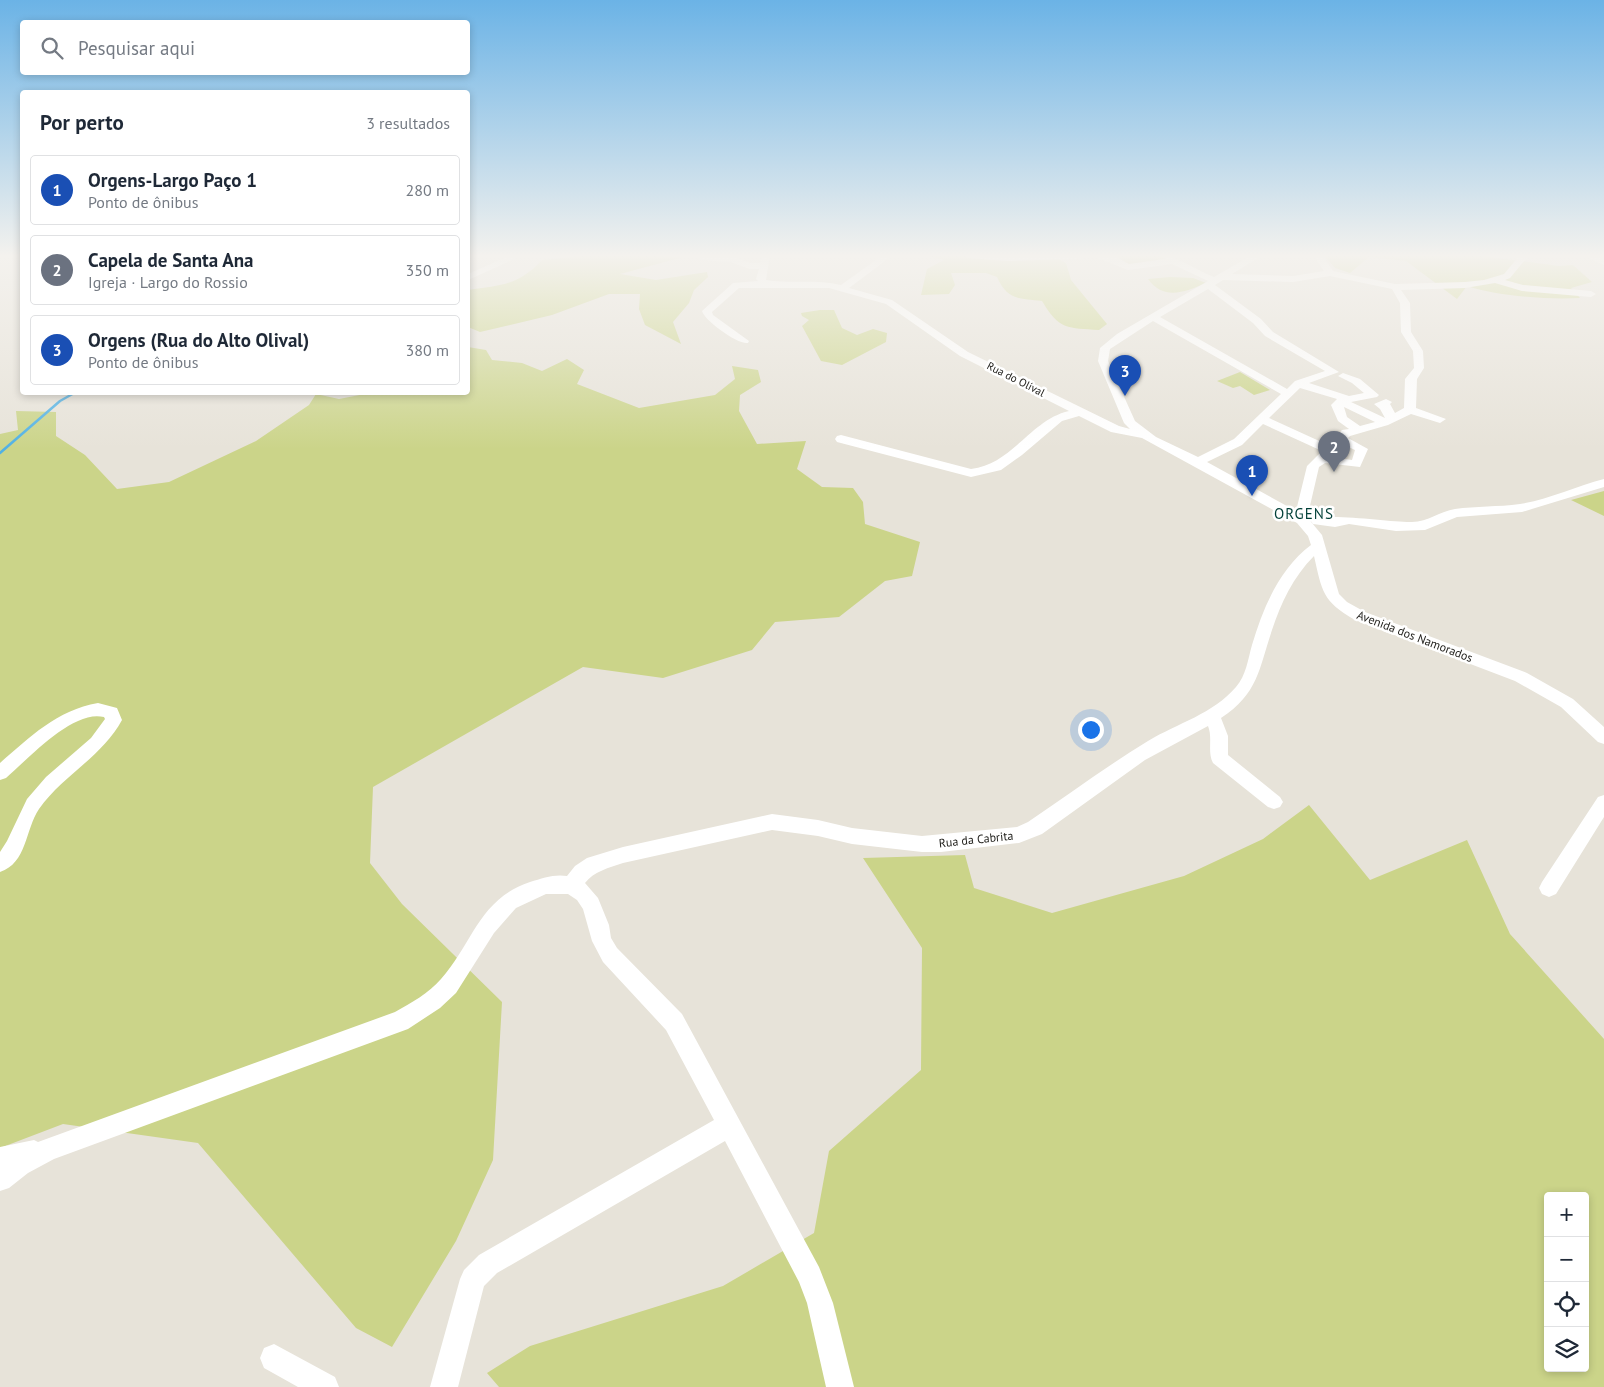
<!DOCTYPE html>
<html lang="pt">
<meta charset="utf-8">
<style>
:root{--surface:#fff;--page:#f2f2f3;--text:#1f2937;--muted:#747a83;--line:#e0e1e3;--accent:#2d7368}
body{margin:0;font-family:"PT Sans",sans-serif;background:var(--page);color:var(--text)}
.controls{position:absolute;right:15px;bottom:15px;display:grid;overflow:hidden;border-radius:5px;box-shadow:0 2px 8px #0003}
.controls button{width:45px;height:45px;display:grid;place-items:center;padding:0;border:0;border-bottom:1px solid var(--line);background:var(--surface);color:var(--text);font:25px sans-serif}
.you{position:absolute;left:1090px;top:729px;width:18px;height:18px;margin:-12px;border:4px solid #fff;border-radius:50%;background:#1a73e8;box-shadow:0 0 0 8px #1a73e833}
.badge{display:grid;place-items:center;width:32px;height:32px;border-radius:50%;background:var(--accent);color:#fff;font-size:16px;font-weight:700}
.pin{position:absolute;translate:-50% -41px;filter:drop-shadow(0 1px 2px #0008)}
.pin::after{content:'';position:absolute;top:26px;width:18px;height:15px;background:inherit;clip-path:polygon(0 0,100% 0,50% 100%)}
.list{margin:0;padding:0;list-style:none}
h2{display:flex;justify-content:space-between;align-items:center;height:65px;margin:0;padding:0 20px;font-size:21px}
h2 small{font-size:16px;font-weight:400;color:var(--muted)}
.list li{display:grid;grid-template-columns:32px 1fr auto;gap:15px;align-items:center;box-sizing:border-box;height:70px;margin:0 10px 10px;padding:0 10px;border:1px solid var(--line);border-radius:5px}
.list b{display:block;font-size:19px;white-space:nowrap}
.list p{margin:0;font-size:16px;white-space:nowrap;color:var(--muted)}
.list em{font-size:16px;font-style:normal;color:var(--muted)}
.icon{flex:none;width:28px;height:28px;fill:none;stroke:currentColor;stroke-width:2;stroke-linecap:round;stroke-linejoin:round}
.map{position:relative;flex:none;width:1604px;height:1387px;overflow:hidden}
.search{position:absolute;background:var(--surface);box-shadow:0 2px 8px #0003;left:20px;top:20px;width:450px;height:55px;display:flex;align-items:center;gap:12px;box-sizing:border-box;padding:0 18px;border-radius:5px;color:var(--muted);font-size:19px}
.panel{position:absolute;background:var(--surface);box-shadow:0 2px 8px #0003;left:20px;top:90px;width:450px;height:305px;border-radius:5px}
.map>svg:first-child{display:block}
</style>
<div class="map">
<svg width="1604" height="1387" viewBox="0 0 1604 1387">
<rect width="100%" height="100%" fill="#e7e3d9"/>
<path fill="#cbd489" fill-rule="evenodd" d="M590,255L683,257L620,274L656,280L707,272L708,277L694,290L689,303L673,322L681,344L645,325L639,309L640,294H609L552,315L480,332L468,327V290C501,285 518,286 542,260Z
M925,255H1051L1066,263L1071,280L1107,324L1099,330C1068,328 1059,330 1042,301C1019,298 1008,301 997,277L986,273H951L955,285L949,294L921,295L927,269L944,260Z
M1116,255H1163L1169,260L1130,266Z
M1324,255H1476L1559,266L1573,265L1592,282L1571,288L1580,298C1547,300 1498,296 1467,286L1457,299L1406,261L1369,257L1350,273L1335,268Z
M1170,277L1193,278L1206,283C1185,292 1164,301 1148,279Z
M820,310H834L842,328L857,335L873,329L887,333L886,342L842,365L821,361L802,326L809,320L802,316L801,313Z
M468,347L486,350L492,360L522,363L542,371L567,359L584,370L577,384L639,408L715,395L735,379L732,366L758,370L761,382L740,395L739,411L757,444L806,441L797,469L822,487L853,488L863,502L865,524L920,542L912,576L885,581L839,617L775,622L752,650L663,678L583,667L373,787L370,863L402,904L502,1002L493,1160L456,1241L392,1347L356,1328L198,1143L63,1124L0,1148V434L18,430L16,411L56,412V436L85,455L117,489L169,482L256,441L309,405L316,394L339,399L370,393L468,392Z
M1240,372L1270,390L1254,395L1240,386L1233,388L1217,381Z
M1604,491V516L1571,500Z
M1309,805L1370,880L1467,840L1510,934L1604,1039V1387H499L487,1373L530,1346L723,1286L814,1233L829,1151L921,1070L922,948L863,858L965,855L974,888L1052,913L1184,876L1263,839ZM1548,1196H1585V1368H1548Z"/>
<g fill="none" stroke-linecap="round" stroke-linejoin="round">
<path stroke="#51b1e4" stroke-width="2" d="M74,393L76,392"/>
<path stroke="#51b1e4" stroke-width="2.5" d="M0,453L60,401L76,392"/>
<path fill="#fff" fill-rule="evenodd" d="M511,255H523L468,280V274Z
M704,255L731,256L751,263H760L761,255H770L766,280C791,284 817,279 841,285L883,255H893L849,288L892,300L968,352L1119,426L1130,429L1124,423L1098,361L1100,348L1117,334L1208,281L1172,264L1128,270L1098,258L1007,261L968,258L964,255H1111L1129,264L1165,259L1160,255C1175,255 1198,271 1214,277L1252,255H1263L1232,274L1293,276L1324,271L1313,255H1322L1333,271L1395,284L1465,282L1484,280L1504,274L1520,255H1529L1510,278L1505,280L1523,285L1591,291L1596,294L1591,297L1522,291L1495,283L1465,288L1401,290L1410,303L1411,332L1423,351L1424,368L1417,379L1416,408L1446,419L1440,423L1411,414L1388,425L1350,436L1348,438L1368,449L1360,467L1325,463L1319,467L1309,510L1307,513L1300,514L1307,517L1322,535L1339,594L1347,602L1365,612L1527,673L1573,699L1604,727V744L1598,742L1561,707L1515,681L1355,620C1322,601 1322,591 1314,556C1293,577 1281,603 1272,630C1259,669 1258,694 1221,718L1228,736V755L1280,797L1283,802L1280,807L1274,809L1268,807L1213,763C1207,752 1213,738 1208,726L1145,760L1042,834L1019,843L941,852H922L852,844L818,836L772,830L623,863C609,868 594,871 585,883L598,898L609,925L611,938L617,948L682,1014L819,1267L833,1303L854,1387H826L807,1303L799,1282L725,1141L497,1273L484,1286L458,1387H430L460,1279L464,1270L479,1255L714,1120L666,1030L603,962L592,941L583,909L577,900L568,894H546L516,908L494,933L456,993L440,1008L408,1029L54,1159L28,1173L9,1188L0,1191V1147L34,1140L38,1142L395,1012C411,1003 429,993 441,979C473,943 479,899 530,882C543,878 554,874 567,876L575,866L587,858L623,847L772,814L818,820L852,828L922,836L1017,827L1028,822C1068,795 1107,766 1148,741C1178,723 1213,714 1236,687C1246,676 1248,659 1252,645C1263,608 1279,569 1311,545L1308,536L1297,523L1142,438L1111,432L1079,416L1062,421L1022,455L1001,470L971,477L837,442L835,439L837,436L841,435L971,469C1013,464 1030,420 1069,411L960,356L886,304L829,288H739L712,312L713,315L749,341L748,343C738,345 704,320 702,311L733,283L758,281L756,279L759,269H750L730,262L701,260L699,258ZM1330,276L1392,289L1400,303L1401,332L1413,351L1414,368L1405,379L1404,408L1395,413L1390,404L1392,402L1386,399L1374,404L1380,409L1385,418L1351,402L1377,397L1379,395L1360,379L1343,373L1338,376L1352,383L1364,393L1349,396L1309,383L1339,372L1273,332L1261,319L1215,285L1223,280L1293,282ZM1208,289L1253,323L1265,336L1325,371L1295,381L1287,389L1160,317ZM1153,321L1281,394L1234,439L1198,457L1156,437L1135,421L1108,361L1110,349ZM1300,388L1337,399L1331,405L1338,421L1349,429L1342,430L1328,445L1269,418ZM1344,407L1375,422L1360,426L1347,417ZM1263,424L1322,451L1307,466L1296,511L1207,462L1242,445ZM1342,444L1355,450L1352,460L1331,457Z
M1581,255H1594L1604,259V265Z
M1604,479V487L1522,512L1457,517L1425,530L1396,531L1349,524L1335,527L1313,524L1311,521C1319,511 1395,523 1412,522C1428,522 1440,511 1455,509C1476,506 1498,507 1520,504C1548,500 1576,486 1604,479Z
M98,703L117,708L122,720C102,757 63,775 39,809C25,830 27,863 0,872V852L7,841L27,799L46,777L91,738L105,719L104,717C73,709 28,759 6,778L0,780V763C30,737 57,710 98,703Z
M1604,795V817L1556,894L1549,897L1542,894L1539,888L1542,882L1598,797Z
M274,1344L335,1377L339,1387H298L264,1368L260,1358L264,1348Z"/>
</g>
<linearGradient id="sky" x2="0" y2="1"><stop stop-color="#6bb3e6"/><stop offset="0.57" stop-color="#f4f2ee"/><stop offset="1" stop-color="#f4f2ee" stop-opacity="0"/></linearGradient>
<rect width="1604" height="449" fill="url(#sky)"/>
<g text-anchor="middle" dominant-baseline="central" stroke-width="5" stroke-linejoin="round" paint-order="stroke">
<g font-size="11" fill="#23221e" stroke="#fff">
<text transform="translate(1016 379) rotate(27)">Rua do Olival</text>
</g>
<g font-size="12" fill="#23221e" stroke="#fff">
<text transform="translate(1415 636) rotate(21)">Avenida dos Namorados</text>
<text transform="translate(976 839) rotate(-6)">Rua da Cabrita</text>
</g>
<g font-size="15" letter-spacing="1" fill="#003f37" stroke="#fff">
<text x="1304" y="513">ORGENS</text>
</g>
</g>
</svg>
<div class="controls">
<button>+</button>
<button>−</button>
<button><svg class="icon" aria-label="locate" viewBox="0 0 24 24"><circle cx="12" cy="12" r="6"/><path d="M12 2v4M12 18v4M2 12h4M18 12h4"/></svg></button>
<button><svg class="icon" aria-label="layers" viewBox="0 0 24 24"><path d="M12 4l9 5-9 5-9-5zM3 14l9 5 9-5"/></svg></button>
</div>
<div class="you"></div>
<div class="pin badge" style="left:1252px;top:496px;background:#1a4fb4">1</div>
<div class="pin badge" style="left:1334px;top:472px;background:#6b7280">2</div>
<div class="pin badge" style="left:1125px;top:396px;background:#1a4fb4">3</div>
<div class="search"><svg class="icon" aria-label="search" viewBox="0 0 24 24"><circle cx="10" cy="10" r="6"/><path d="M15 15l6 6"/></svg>Pesquisar aqui</div>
<section class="panel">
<h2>Por perto<small>3 resultados</small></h2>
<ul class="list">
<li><span class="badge" style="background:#1a4fb4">1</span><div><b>Orgens-Largo Paço 1</b><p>Ponto de ônibus</p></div><em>280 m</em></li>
<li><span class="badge" style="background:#6b7280">2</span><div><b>Capela de Santa Ana</b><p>Igreja · Largo do Rossio</p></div><em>350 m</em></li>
<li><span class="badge" style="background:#1a4fb4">3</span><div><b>Orgens (Rua do Alto Olival)</b><p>Ponto de ônibus</p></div><em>380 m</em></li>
</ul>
</section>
</div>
